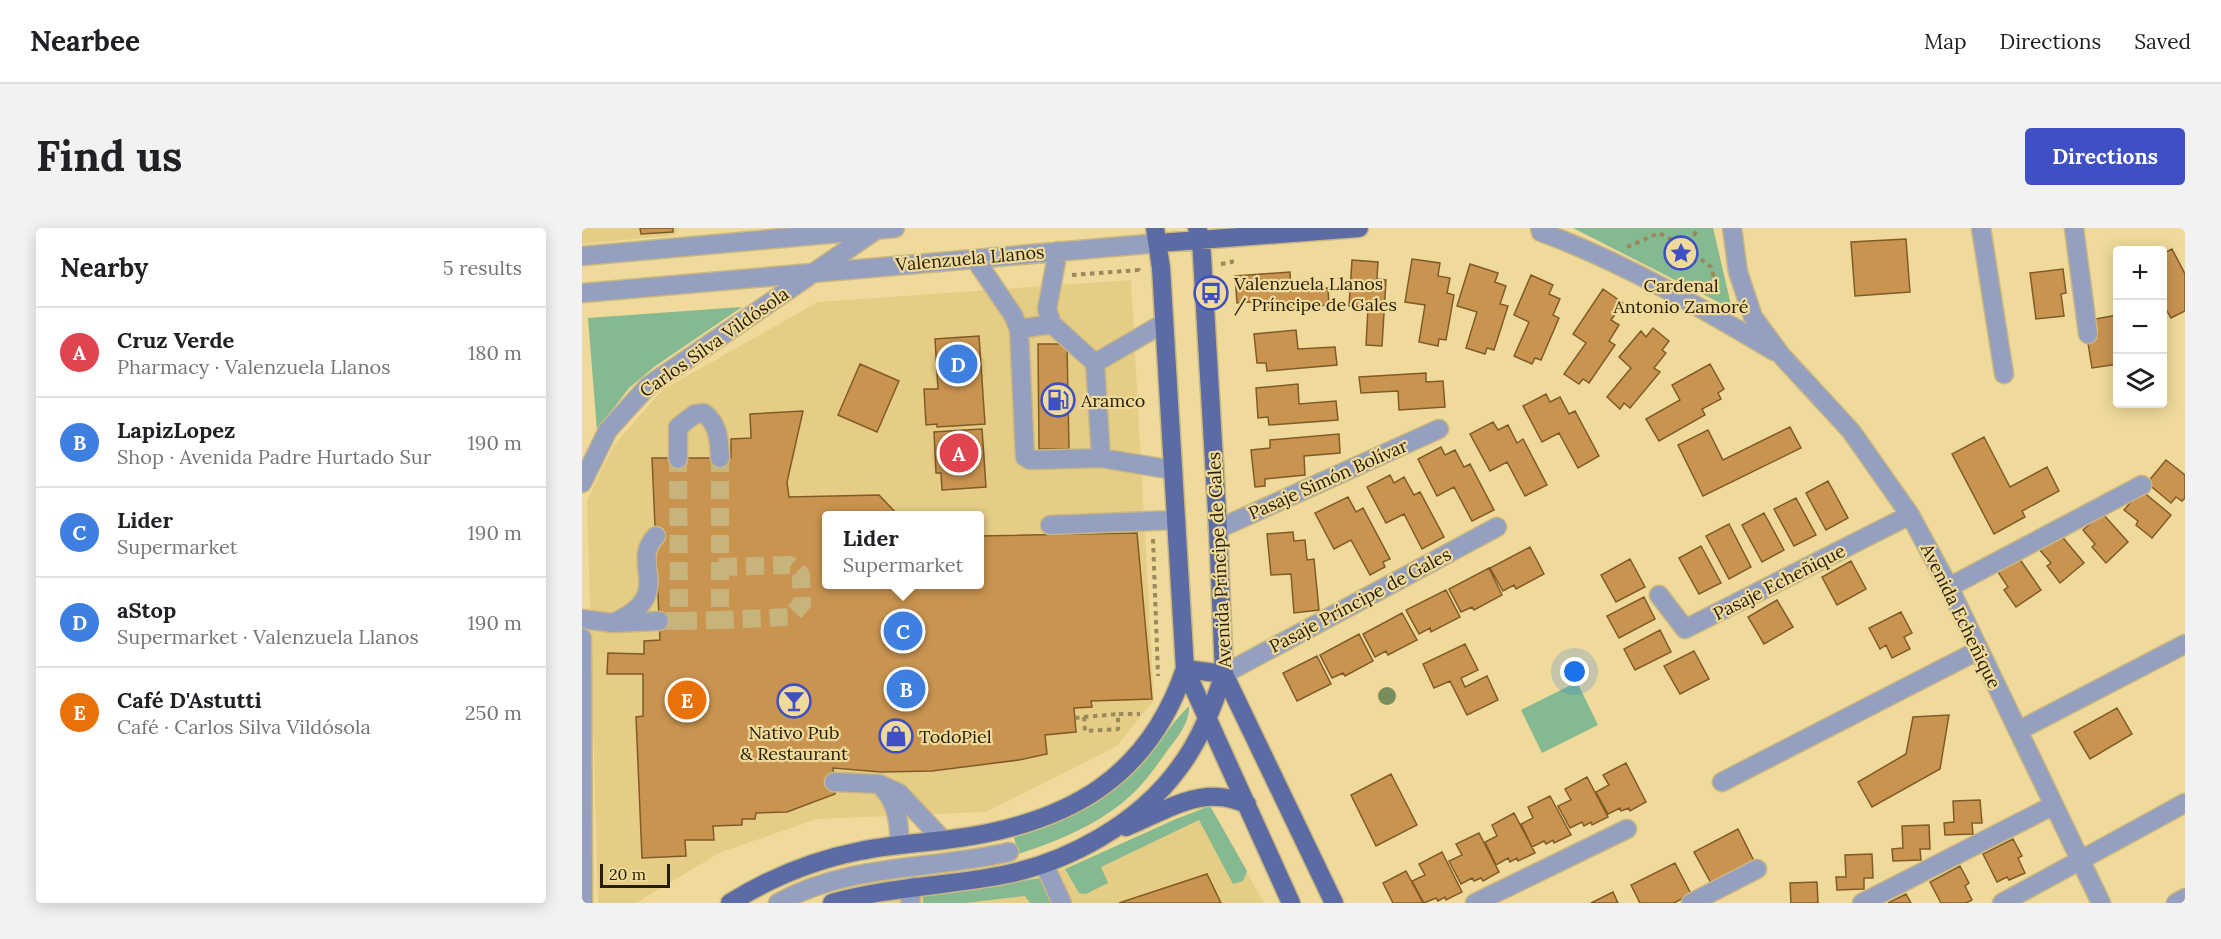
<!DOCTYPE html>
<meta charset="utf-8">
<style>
:root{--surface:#fff;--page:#f2f2f2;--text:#202124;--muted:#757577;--line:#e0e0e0;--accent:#3e50c3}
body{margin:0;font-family:Lora,serif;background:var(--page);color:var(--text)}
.controls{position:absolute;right:18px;top:18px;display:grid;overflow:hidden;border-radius:6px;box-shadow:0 3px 15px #0003}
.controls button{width:54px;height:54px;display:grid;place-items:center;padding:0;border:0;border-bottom:2px solid var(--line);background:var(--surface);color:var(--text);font:30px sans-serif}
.scale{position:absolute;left:18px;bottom:15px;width:70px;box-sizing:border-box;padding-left:6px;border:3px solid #261e05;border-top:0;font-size:16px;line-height:21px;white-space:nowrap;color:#261e05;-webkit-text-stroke:4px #efda9b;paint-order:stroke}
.you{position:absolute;left:993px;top:444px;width:21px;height:21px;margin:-15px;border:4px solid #fff;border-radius:50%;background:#1a73e8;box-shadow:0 0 0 9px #1a73e833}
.badge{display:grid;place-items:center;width:39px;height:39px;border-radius:50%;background:var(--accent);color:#fff;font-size:20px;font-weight:700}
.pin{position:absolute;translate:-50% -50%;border:3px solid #fff;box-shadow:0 2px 6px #0006}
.popup{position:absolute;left:240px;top:283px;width:162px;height:78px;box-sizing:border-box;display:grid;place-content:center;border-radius:6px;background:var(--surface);filter:drop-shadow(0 2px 4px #0005);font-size:20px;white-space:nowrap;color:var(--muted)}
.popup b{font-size:22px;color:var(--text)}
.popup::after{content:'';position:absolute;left:50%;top:100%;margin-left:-12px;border:12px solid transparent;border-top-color:var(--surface)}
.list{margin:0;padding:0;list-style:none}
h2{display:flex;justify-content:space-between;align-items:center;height:78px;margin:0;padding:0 24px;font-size:26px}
h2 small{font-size:20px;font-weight:400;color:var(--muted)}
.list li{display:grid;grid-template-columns:39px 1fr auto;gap:18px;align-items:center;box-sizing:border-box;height:90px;padding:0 24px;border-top:2px solid var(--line)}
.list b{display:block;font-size:22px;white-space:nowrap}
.list p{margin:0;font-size:20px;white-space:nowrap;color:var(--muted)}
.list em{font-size:20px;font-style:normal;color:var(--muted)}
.icon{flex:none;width:33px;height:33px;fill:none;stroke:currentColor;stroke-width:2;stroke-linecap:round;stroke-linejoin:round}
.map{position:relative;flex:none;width:1603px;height:675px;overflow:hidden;border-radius:6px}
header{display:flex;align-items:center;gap:36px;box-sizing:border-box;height:84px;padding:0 30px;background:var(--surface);border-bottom:2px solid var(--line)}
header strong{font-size:28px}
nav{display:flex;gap:33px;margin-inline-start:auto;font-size:21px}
.intro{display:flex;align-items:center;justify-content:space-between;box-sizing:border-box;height:144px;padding:0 36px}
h1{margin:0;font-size:42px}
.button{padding:15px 27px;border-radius:6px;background:var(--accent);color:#fff;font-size:21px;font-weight:700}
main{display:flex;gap:36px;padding:0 36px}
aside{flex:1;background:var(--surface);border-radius:6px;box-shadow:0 3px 15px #0003}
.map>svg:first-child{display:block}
</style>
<header>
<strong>Nearbee</strong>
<nav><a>Map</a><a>Directions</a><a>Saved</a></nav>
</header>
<div class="intro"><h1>Find us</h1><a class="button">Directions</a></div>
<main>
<aside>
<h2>Nearby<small>5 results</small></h2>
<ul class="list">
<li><span class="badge" style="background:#e0444e">A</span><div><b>Cruz Verde</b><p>Pharmacy · Valenzuela Llanos</p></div><em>180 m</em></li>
<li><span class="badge" style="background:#3f7fe0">B</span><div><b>LapizLopez</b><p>Shop · Avenida Padre Hurtado Sur</p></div><em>190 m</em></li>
<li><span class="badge" style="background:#3f7fe0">C</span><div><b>Lider</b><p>Supermarket</p></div><em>190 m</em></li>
<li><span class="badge" style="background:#3f7fe0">D</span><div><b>aStop</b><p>Supermarket · Valenzuela Llanos</p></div><em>190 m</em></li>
<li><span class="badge" style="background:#e8710a">E</span><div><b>Café D'Astutti</b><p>Café · Carlos Silva Vildósola</p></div><em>250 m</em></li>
</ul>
</aside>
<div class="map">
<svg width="1603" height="675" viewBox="0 0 1603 675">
<rect width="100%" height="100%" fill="#efda9b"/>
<path fill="#e6cd86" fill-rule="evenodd" d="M0,0H95L94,7L0,16Z
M549,52L572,472L535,518L404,584L235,591L139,624L54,675H16L5,272L32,217L80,162L236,74ZM244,288H398V356H244Z
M628,578L682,675H288L450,653L498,635L594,591Z"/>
<path fill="#84b991" d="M991,0H1131L1150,81Z
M160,79L72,139L47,160L15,202L6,90Z
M995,454L1016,497L960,525L939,482Z
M607,478C608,495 595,510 585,523C577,534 569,546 560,556C528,592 480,612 436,626L432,609C481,598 527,569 563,532C579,515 589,495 607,478Z
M628,578L665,643L661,653L651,656L617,592L519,639L526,655L504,666L497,665L483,641L594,591Z
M459,650L471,675H448L443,668L383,675H341V668Z"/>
<path fill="#c99450" stroke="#815b27" stroke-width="1.5" d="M58,0H91V4L59,6Z
M1324,11L1328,64L1273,68L1269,14Z
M1590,21L1603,46V83L1589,90L1580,74V45L1584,43L1580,26Z
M830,31L858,35L856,48L868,50L865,65L872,67L864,112L857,111L856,118L837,114L843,77L823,74Z
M770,32L796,34L795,51L804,52L800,118L784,117L786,80L767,78Z
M888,36L916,45L913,54L924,58L918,76L926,78L912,122L905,120L903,126L884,120L895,84L875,78Z
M1481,41L1484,65L1479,66L1482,88L1454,91L1448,45Z
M708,44L709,63L746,60L747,77L682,82L681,73L655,75L653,48Z
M949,47L971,57L967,66L978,71L971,87L977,90L959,132L953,130L950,136L932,128L947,94L932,87Z
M1021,61L1041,75L1029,92L1037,97L1027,113L1033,117L1007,155L1001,151L997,156L982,146L1004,115L991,106Z
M1536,87V136L1510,140L1505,109L1516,108L1513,91Z
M1071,100L1087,113L1080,122L1084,125L1072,140L1078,144L1048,180L1042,175L1038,181L1025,169L1049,140L1037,129L1059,103L1064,109Z
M714,102L716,121L753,119L755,137L685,143L684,135H675L672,106Z
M397,108L403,196L355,199V196L344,197L342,161H356L353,111Z
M456,116H485L487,221H457Z
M278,136L317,153L295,204L256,187Z
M1128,136L1142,161L1136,165L1139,171L1120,181L1123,187L1077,213L1064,191L1098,172L1090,157Z
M844,145V154L861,153L863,179L817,182L816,163L779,165L777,149Z
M716,156L717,176L754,173L756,192L687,197L686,189L676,190L674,160Z
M964,166L968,174L978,169L987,186L993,183L1017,228L996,240L977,205L960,214L941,178Z
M221,183L205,254L207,269L297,267L317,288H244V356H398V308L555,305L570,471L509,473L510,479L492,480L494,504L463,507L465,526L437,532L350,543L299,544L251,540L253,566L205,584L174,585L173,591H160V597L131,598L132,612H103L104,628L60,630L54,489L61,488V446H25L26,425L62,426V413L78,412L70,230H149V211L169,210L168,186Z
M911,194L916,202L926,197L935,215L941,211L965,257L943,268L925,234L908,243L888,206Z
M1208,199L1219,220L1121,268L1096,217L1126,202L1141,232Z
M400,201L404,259L360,262L359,245H354L352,204Z
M757,206L758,225L722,228L723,247L683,251V258L673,259L669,222L688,220V212Z
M1402,209L1428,259L1465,239L1477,263L1440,283L1443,289L1412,306L1370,226Z
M859,219L863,227L873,222L882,239L888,236L912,282L890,293L872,259L855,268L836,231Z
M1584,232L1603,247V270L1600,273L1594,269L1589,275L1565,255Z
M808,247L812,255L822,249L832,267L838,264L862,309L840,321L822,286L804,295L785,259Z
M1246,253L1266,290L1244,302L1224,265Z
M1559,262L1589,287L1570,310L1554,297L1556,293L1542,282Z
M766,269L774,284L781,280L808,331L801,334L803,339L788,347L769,312L752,321L733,285Z
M1214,270L1234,307L1212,318L1192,281Z
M1182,285L1202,322L1180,334L1160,297Z
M1520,285L1546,314L1524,335L1510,319L1513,316L1501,302Z
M1147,296L1169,339L1147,351L1124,308Z
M711,304L712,313L723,312L725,332L732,331L737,382L712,385L709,346L689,347L685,306Z
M1477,305L1502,335L1478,355L1465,338L1469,335L1457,321Z
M1119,318L1139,355L1117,366L1097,330Z
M948,319L962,346L934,361L932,357L921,363L908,340Z
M1437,330L1459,362L1434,379L1422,362L1426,359L1416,344Z
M1048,331L1063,359L1034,374L1019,347Z
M1269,333L1284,361L1255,377L1240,349Z
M907,340L920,367L892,382L890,379L879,384L867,361Z
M864,362L878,389L849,404L848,400L837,406L824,382Z
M1062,369L1073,391L1037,410L1025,388Z
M1195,372L1211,399L1182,416L1166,389Z
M1319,384L1330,405L1322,409L1328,421L1310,430L1304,417L1298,421L1287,400Z
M820,385L835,412L806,427L804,423L793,429L781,406Z
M1078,402L1089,424L1053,442L1042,421Z
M777,406L791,433L763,448L761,445L750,450L738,427Z
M883,416L896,442L879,450L883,459L905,448L916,472L885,487L868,453L852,460L841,436Z
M1112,423L1127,451L1098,466L1082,438Z
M735,428L749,456L715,473L701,445Z
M1535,480L1550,506L1508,531L1492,504Z
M1367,487L1358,541L1290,579L1276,554L1324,526L1331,489Z
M1044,535L1064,574L1048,583L1047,580L1039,583L1038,580L1026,586L1014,564L1027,557L1021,547Z
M809,546L835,597L794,618L769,567Z
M1005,549L1026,589L1010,597L1009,594L1002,598L1000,594L988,600L976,578L989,572L983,561Z
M968,568L989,607L972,615L971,612L964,616L962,613L950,619L939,596L951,590L946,579Z
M1398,572L1400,595H1390L1391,606L1363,607L1362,595L1372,594L1371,573Z
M932,585L953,625L936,633L935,630L928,634L926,630L914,637L903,614L915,608L910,597Z
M1347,597L1348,621H1338L1339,632L1311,633L1310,621L1321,620L1320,598Z
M1156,601L1172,633L1129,655L1112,624Z
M897,605L917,644L901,653L899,650L892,653L890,650L879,656L867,633L880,627L874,616Z
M1431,611L1440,628L1436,630L1443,645L1427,652L1425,649L1415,654L1401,626Z
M860,624L880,664L864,672L863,669L856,673L854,670L842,675L830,653L843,647L837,636Z
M1290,626L1291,650H1282V661L1255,662L1254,649H1264L1263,627Z
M1093,635L1109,666L1092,675H1058L1049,657Z
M1378,638L1387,655L1383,658L1390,672L1384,675H1359L1348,654Z
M824,643L841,675H811L801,655Z
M625,646L639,675H537Z
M1235,654L1236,675H1209L1208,655Z
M1031,664L1036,675H1009Z
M1324,666L1329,675H1306Z"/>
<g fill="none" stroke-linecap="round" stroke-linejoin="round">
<path stroke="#c7b47d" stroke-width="18" stroke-dasharray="18 9" stroke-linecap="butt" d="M137,339L208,337L219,347L220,376L208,389L138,392
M84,393H97L96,231
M97,393L138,392V230"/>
<defs>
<path id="minor" d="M958,0L959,4C1041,34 1118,79 1192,123
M1150,0L1156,44L1171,89L1199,127L1269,203L1328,287L1367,359L1519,675
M1399,0L1422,146
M1492,0L1506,106
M476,23L465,81L470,96L513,135L519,230
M0,28L313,0
M393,31L431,87L437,101L443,229L448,232L519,230L591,242
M0,65L577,15
M437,101L470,96
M513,135L582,95
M96,231V199L113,186L122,185C137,197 137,212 138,230
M0,255L26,202L66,158L297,0
M468,297L594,292
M636,301L857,201
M1367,359L1560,257
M1077,367L1103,401L1328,287
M0,391L31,395L77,393
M31,395C96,366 46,336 74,308
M0,410L1,675
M642,446L915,299
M1436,503L1603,416
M252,554L297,556L317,565L361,612
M1140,554L1397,422
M298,557C315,574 318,594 317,617
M462,636L480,675
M196,675C268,635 350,642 427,624
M328,675L331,658
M893,675L1045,601
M1109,675L1175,641
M1280,675L1472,577
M1420,675L1603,575
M1594,675L1603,670"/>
<path id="major" d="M573,0L579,40L603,441L709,675
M615,0L619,11L636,301L642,446L752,675
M577,15L777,0
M603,441L642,446
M544,599C572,588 606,566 637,569C646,569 656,573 665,576
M148,675C188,650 232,632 278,623C311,616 344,615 377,610C487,594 566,550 603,441
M250,675C306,659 364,658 421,647C487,634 557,595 597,540C618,512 631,479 642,446"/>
</defs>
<use href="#minor" stroke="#cbb880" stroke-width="21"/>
<use href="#major" stroke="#cbb880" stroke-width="21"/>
<path stroke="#99895b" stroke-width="4" stroke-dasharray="4.5 4.5" stroke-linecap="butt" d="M1045,19L1077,5L1105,20L1116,0
M1105,20L1129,39L1136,66
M639,36L650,34L649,29
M490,47L557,42V46
M571,311L576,448
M502,489L536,486
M493,490L502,489L503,503L536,501V486H558"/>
<use href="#minor" stroke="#959fbf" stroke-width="18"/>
<use href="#major" stroke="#5c6ba4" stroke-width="18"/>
</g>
<circle fill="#7a8d5d" cx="805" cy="468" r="9"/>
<defs>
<symbol id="sight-ring" viewBox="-11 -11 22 22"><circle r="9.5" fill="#efda9b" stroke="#3e50c3" stroke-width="1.5"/><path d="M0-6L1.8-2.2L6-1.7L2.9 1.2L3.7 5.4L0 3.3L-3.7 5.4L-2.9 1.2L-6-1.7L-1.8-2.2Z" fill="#3e50c3"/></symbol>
<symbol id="bus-ring" viewBox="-11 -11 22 22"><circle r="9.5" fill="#efda9b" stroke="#3e50c3" stroke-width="1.5"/><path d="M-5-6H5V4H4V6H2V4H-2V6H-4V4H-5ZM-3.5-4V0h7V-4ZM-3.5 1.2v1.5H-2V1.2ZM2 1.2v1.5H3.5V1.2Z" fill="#3e50c3"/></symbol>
<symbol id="fuel-ring" viewBox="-11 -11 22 22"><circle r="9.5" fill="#efda9b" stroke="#3e50c3" stroke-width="1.5"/><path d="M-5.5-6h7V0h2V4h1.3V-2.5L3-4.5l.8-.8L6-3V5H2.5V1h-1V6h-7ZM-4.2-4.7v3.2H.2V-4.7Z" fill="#3e50c3"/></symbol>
<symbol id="bar-ring" viewBox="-11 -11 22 22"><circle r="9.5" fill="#efda9b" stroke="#3e50c3" stroke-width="1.5"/><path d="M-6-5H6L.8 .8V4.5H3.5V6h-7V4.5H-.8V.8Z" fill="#3e50c3"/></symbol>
<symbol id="shop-ring" viewBox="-11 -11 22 22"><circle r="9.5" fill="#efda9b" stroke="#3e50c3" stroke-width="1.5"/><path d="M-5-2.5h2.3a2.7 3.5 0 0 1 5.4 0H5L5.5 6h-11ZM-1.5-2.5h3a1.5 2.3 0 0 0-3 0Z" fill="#3e50c3"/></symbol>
</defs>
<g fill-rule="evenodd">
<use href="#sight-ring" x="1080" y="6" width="38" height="38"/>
<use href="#bus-ring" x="610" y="46" width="38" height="38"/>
<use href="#fuel-ring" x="457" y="153" width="38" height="38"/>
<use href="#bar-ring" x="193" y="454" width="38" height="38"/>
<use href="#shop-ring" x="295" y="489" width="38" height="38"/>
</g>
<g text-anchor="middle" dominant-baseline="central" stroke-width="4.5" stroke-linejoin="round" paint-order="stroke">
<g font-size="18" fill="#261e05" stroke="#efda9b">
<text transform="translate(388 30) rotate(-5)">Valenzuela Llanos</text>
<text transform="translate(132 114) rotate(-35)">Carlos Silva Vildósola</text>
<text transform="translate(746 251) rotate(-24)">Pasaje Simón Bolívar</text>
<text transform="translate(637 332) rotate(-93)">Avenida Príncipe de Gales</text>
<text transform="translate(1197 354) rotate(-27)">Pasaje Echeñique</text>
<text transform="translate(778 372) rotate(-28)">Pasaje Príncipe de Gales</text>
<text transform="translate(1379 388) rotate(64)">Avenida Echeñique</text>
</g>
<g font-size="18" fill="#261e05" stroke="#efda9b" text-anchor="start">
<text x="652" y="55">Valenzuela Llanos<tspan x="652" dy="21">/ Príncipe de Gales</tspan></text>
<text x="1099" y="57" text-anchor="middle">Cardenal<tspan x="1099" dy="21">Antonio Zamoré</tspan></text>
<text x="499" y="172">Aramco</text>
<text x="212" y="504" text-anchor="middle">Nativo Pub<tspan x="212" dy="21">&amp; Restaurant</tspan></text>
<text x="337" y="508">TodoPiel</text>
</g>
</g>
</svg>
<div class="controls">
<button>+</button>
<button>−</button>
<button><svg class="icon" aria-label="layers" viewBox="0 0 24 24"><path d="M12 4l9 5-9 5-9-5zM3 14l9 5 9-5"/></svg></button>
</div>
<div class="scale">20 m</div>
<div class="you"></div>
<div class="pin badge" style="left:377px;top:225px;background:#e0444e">A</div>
<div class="pin badge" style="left:324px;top:461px;background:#3f7fe0">B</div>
<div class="pin badge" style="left:321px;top:403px;background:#3f7fe0">C</div>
<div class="popup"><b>Lider</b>Supermarket</div>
<div class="pin badge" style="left:376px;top:136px;background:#3f7fe0">D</div>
<div class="pin badge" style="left:105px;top:472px;background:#e8710a">E</div>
</div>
</main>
